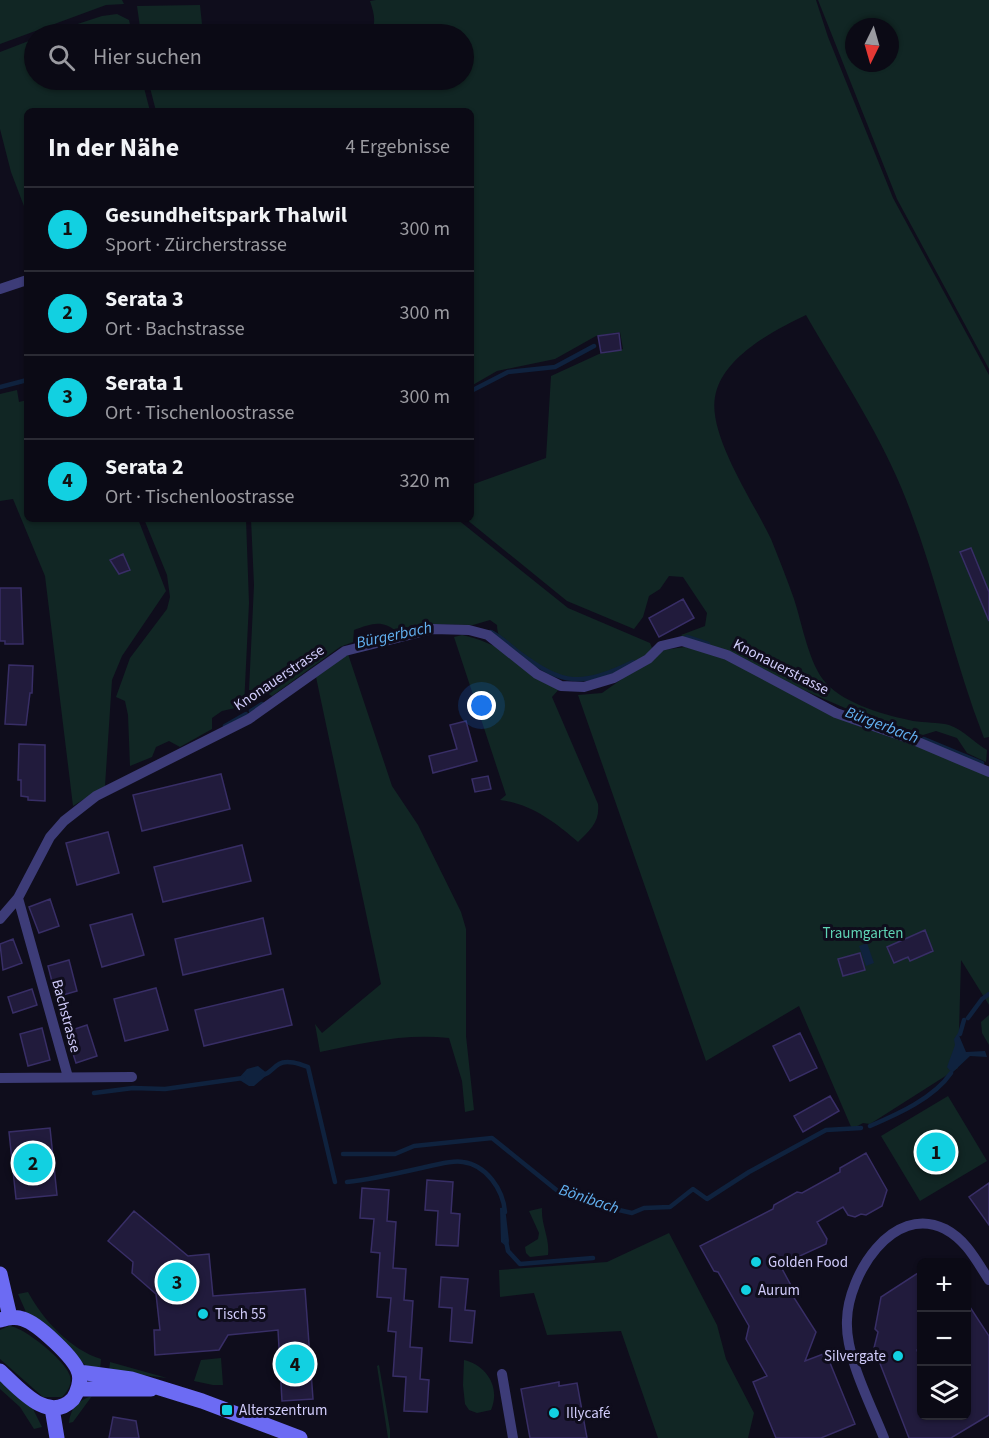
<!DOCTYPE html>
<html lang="de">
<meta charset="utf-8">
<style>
:root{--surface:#0b0a15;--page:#14131e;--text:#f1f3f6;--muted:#9a9aa0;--line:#2b2b34;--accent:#12d0e1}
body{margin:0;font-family:"Source Sans 3",sans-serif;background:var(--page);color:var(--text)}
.controls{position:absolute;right:18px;bottom:18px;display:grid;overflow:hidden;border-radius:9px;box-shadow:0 2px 4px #0004}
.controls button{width:54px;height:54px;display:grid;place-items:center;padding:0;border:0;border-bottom:2px solid var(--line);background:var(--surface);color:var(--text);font:30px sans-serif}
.compass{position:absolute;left:845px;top:18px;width:54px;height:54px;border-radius:50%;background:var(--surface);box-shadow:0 2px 4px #0004;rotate:185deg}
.you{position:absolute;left:482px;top:706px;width:21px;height:21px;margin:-15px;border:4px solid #fff;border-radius:50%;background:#1a73e8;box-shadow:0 0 0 9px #1a73e833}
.badge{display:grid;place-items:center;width:39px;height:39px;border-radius:50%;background:var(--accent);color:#111;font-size:20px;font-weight:700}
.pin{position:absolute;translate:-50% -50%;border:3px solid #fff;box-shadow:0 2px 6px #0006}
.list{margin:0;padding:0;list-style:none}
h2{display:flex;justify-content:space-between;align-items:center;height:78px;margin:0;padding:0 24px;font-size:26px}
h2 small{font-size:20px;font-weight:400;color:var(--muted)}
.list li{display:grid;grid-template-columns:39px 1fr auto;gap:18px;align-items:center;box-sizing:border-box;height:84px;padding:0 24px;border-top:2px solid var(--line)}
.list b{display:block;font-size:22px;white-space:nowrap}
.list p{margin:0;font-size:20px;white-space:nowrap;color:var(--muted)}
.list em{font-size:20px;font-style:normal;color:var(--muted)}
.icon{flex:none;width:33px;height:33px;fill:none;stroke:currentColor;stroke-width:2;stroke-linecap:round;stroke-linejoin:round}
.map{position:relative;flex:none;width:989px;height:1438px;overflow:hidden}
.search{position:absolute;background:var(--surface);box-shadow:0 2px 4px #0004;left:24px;top:24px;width:450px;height:66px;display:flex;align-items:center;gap:15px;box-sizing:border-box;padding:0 21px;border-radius:33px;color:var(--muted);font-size:22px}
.panel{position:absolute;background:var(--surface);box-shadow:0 2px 4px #0004;left:24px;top:108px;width:450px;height:414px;border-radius:9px}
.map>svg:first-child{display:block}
</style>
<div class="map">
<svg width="989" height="1438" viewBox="0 0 989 1438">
<rect width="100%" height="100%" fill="#0f0d1c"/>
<path fill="#112624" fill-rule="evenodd" d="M0,0H122L124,4L106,5L0,44Z
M376,0H816L828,37L893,198L989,375V737L984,738C952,656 935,568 901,487C876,427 838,371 806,315C773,331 722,357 715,397C708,436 754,503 771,539C779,559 787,579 794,599C802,623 809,665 826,683C846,705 886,715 913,721C925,723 938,722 949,725C964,730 974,743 987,750L986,762L967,753L957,738L936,731L923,735L866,717L687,640L681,635L705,626L707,613L683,577L669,576L660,589L649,596L643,617L634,629L567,601L466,519H471V485L546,458L551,376L599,354L623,349L620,332L596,336L555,359L497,371L471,386V111H156L148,80H464V34H370C377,23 374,13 370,1Z
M818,0H989V369L897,199ZM854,27H890V63H854Z
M200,5L203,34H141L137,6Z
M117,14L129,20L132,34H47L102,16Z
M34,39V80H142L150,111H27V214L11,172L0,129V52Z
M17,390L19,402L27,400V519H138L166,591L122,656L112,680L105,786L73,806L45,576L13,499L0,501V394Z
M144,519H246L249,603L244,706L222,711L212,718V729L180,747L169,741L156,747L152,757L130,766L128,715L125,701L116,697L130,658L167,609L170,597L167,575Z
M251,519H457L568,608L650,643L652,648L650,653C598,687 572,692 520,655C508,647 497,641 497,625L490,620L473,625L424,624L396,631C382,619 370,624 354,630L353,642L340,647L272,696L265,692L249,690L254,585Z
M462,635C498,642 530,668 560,688L552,697L598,804C600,822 590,830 578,842C555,822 531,804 500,800L506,795L454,637Z
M685,647L706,651L989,776V1005L961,960L958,1068L870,1124L863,1123L852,1129L799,1006L706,1061L578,695L602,693L663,650Z
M348,654L392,786L418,825L461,912L466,929V1036L474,1110L465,1112L462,1081L449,1038C405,1033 363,1043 320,1052L315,1024L322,1033L381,984L316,677Z
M989,1015V1045L982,1033L981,1022Z
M948,1096L987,1161L920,1201L881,1136Z
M542,1208C541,1225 550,1238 548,1255L530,1257L526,1253L525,1247L538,1239L539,1233L529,1211Z
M669,1233L717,1325L726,1359L754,1413L748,1438H658L621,1331L547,1335L534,1293L500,1297L499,1270L607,1262Z
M28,1292C43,1320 71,1350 101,1359L100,1370L85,1365L26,1312L18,1294Z
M9,1326C23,1326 67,1362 70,1376C72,1385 68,1391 62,1397H43L0,1359V1330Z
M221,1358L223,1385H213L194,1381L201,1360Z
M464,1360C486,1365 501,1387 491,1410L477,1413L469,1410L465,1404L463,1385Z
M110,1362L167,1378L109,1371Z
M379,1365L390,1430V1438H388L377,1366Z
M0,1380L33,1409L42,1427L34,1429L20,1407L0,1389Z
M92,1396L73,1422L69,1423C70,1409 78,1400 92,1396Z"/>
<path fill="#0f223e" d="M867,943L874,963L866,966L859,946Z
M958,1033L966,1052L985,1051L987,1057L970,1056L952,1073L947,1067L955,1045L954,1039Z
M258,1066L268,1074L254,1086H249L238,1079L247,1069Z
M505,1207L509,1241L507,1247L501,1242L500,1208Z"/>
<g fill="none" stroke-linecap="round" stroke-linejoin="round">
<path stroke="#0f223e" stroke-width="4.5" d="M0,387L27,380
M471,391L508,372L555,367L594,346
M491,632C501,637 509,645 518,652C564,686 581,687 633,662
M687,637L708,644
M251,711L262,704
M225,726L246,714
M924,739L982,763
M968,1018L982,999L989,994
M960,1034L964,1020
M263,1075C271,1073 272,1068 279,1064C287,1059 300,1064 308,1067L335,1182
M94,1093L133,1088L165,1089L243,1078
M870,1126C898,1114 934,1098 951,1073
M343,1154H395L414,1146L492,1138L559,1192L584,1202L632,1213L644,1208L670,1207L693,1189L707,1199L749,1172L826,1130L861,1128
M347,1182C374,1179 403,1172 430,1166C441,1164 452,1160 463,1162C486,1165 503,1189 505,1212
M506,1241L508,1251L520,1264L593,1258"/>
</g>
<path fill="#211b3c" stroke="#382e66" stroke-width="1.5" d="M619,333L621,350L601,353L598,336Z
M971,548L989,592V621L960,552Z
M123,554L130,570L119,574L110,560Z
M0,588H21L23,644H5V641H0Z
M683,599L694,618L659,637L649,618Z
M9,665L33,666L32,693H30L26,725L5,724Z
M466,721L477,761L433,773L429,756L457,749L450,725Z
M19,744L45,745V801L28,800V797L21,796V780H18Z
M221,774L230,809L142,831L133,795Z
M488,776L491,789L475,792L472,779Z
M108,832L119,873L77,885L66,843Z
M242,845L251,881L163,902L154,867Z
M50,899L59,926L39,933L29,907Z
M132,914L144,955L102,967L90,925Z
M263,918L271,954L183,975L175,939Z
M925,930L933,951L910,961L908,957L894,963L887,947Z
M13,939L22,963L3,970L0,944Z
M860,953L865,970L843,976L838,959Z
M69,960L77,991L56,997L48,966Z
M156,988L168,1030L125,1041L114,999Z
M32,989L37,1005L13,1013L8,997Z
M283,989L292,1025L204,1046L195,1010Z
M87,1025L97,1056L76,1063L66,1032Z
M42,1028L50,1060L28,1066L20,1034Z
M800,1033L817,1068L790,1081L773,1046Z
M830,1096L839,1111L803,1132L794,1116Z
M50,1128L57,1195L16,1199L9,1132Z
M866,1153L887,1190L882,1206L866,1215L861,1214L855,1217L848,1215L843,1207L817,1222L827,1239L826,1244L780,1265L794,1291L791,1293L816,1332L805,1361L826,1353L855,1424L821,1438H776L753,1382L767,1376L746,1339L749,1326L718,1272L714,1271L700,1246L773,1209L774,1205L797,1192L802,1193L840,1172V1168Z
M427,1180L453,1182L451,1213L460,1214L458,1246L436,1245L438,1211L425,1210Z
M989,1183V1225L969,1197Z
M362,1188L389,1190L387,1221L396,1222L393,1268L406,1269L404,1300L413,1301L410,1347L422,1348L420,1379L429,1380L427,1412L404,1411L406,1377L393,1376L396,1332L388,1331L391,1298L377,1297L380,1253L371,1252L374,1219L360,1218Z
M134,1211L188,1256L209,1254L213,1296L305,1289L313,1399L282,1401L278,1330L228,1335L219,1350L155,1355L154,1330H160L156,1294L132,1273L133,1262L108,1241Z
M921,1271V1347L917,1350L921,1361V1416H966V1301L989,1336V1415L951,1438H909L874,1348L878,1332L875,1329L881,1297Z
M441,1277L468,1279L465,1310L475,1311L472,1343L450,1341L452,1308L439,1307Z
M559,1382V1386L577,1383L587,1438H530L521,1389Z
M113,1417L136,1421L139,1438H109Z"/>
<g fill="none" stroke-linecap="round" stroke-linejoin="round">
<path stroke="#3d3c78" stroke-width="10" d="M0,289L27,280
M18,898L68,1077
M0,919L18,898L50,837L64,821L96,796L249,719L345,651L433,629L469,630L488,635L537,674L561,686L584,687L614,678L648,659L661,646L682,641L727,655L836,713L911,739L989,772
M0,1078L132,1077
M502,1374L513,1438
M884,1438C871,1405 845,1356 847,1320C848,1276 892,1203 945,1229C966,1240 976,1260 989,1280"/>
<path stroke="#6c6bf3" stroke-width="15" d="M0,1274L10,1317
M0,1320C8,1318 15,1316 23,1319C37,1323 75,1358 79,1373C81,1381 78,1392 73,1399C48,1425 18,1387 0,1371
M79,1372L131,1379L202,1401L300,1438
M78,1389H151
M52,1408L57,1438"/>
</g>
<g fill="#12d0e1" stroke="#0f0d1c" stroke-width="2">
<circle cx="756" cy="1262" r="6"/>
<circle cx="746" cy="1290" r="6"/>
<circle cx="203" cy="1314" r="6"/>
<circle cx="898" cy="1356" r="6"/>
<rect x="221" y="1404" width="12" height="12" rx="3"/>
<circle cx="554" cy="1413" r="6"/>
</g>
<g text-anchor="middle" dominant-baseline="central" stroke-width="6" stroke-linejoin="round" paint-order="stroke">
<g font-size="15" fill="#d1ccfb" stroke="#0f0d1c">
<text transform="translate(781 667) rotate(27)">Knonauerstrasse</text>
<text transform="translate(279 678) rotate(-34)">Knonauerstrasse</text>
<text transform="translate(66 1016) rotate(75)">Bachstrasse</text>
</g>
<g font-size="15" fill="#5fd4b5" stroke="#0f0d1c">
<text x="863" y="933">Traumgarten</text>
</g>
<g font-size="15" fill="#d1ccfb" stroke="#0f0d1c" text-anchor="start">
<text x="768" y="1262">Golden Food</text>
<text x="758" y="1290">Aurum</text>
<text x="215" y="1314">Tisch 55</text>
<text x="886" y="1356" text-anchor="end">Silvergate</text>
<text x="239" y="1410">Alterszentrum</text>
<text x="566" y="1413">Illycafé</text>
</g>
<g font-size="16" font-style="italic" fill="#63b2f3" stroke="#0f0d1c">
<text transform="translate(394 635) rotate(-12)">Bürgerbach</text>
<text transform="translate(882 725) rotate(21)">Bürgerbach</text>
<text transform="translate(589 1199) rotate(19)">Bönibach</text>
</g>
</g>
</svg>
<div class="controls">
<button>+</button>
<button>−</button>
<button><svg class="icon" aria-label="layers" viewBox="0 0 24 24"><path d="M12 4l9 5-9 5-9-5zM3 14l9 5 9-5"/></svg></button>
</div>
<svg class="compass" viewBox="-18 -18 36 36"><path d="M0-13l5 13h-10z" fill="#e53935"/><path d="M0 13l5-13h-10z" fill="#9a9aa0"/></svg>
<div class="you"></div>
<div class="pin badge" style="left:936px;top:1152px">1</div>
<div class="pin badge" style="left:33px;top:1163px">2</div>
<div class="pin badge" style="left:177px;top:1282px">3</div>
<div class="pin badge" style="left:295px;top:1364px">4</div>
<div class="search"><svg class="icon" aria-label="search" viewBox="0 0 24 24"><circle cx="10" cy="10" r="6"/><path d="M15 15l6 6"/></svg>Hier suchen</div>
<section class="panel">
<h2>In der Nähe<small>4 Ergebnisse</small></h2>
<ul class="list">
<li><span class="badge">1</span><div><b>Gesundheitspark Thalwil</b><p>Sport · Zürcherstrasse</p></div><em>300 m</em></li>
<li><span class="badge">2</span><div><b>Serata 3</b><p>Ort · Bachstrasse</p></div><em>300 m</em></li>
<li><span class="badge">3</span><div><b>Serata 1</b><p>Ort · Tischenloostrasse</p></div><em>300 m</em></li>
<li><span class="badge">4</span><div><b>Serata 2</b><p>Ort · Tischenloostrasse</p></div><em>320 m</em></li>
</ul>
</section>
</div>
